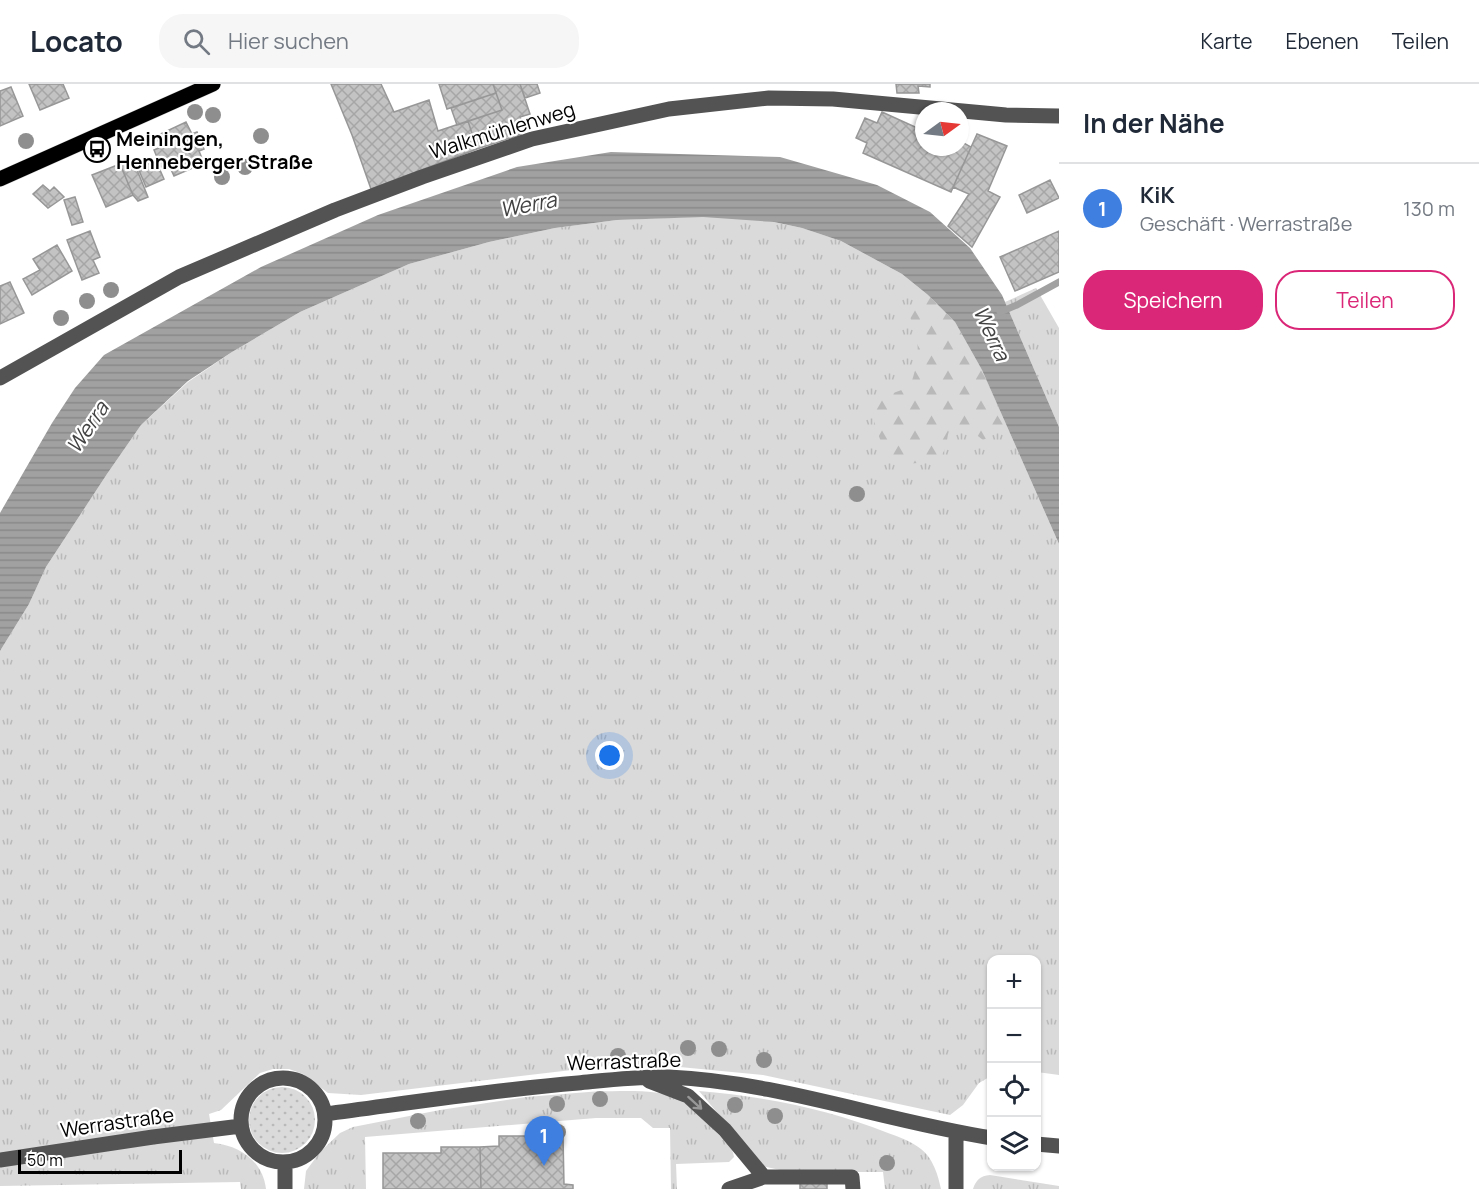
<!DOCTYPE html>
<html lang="de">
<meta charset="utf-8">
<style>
:root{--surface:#fff;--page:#f6f6f7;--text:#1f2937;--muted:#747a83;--line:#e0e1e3;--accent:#db2777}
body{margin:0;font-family:Manrope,sans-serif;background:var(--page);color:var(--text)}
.controls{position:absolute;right:18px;bottom:18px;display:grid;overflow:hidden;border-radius:12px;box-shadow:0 2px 4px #0004}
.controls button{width:54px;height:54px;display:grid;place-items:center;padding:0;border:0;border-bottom:2px solid var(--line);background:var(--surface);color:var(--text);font:30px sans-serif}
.compass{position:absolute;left:915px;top:18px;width:54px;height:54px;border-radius:50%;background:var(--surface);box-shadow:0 2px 4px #0004;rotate:75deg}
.scale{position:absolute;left:18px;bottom:15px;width:164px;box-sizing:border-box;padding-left:6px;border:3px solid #000;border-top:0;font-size:16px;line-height:21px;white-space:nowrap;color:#000;-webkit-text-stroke:4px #fff;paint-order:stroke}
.you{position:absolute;left:610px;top:672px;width:21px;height:21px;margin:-15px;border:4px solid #fff;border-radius:50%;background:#1a73e8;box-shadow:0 0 0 9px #1a73e833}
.badge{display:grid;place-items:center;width:39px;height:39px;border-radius:50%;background:var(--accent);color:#fff;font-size:20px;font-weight:700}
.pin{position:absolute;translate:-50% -50px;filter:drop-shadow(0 2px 3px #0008)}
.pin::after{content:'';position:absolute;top:32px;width:21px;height:18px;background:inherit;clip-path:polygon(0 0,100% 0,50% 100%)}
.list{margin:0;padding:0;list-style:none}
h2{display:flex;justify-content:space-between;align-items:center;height:78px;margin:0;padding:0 24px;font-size:26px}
h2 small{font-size:20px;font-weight:400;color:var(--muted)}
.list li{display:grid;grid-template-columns:39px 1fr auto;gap:18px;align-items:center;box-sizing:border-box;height:90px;padding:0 24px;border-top:2px solid var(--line)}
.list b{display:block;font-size:22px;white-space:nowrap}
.list p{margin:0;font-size:20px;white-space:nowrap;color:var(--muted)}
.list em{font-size:20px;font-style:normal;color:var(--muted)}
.actions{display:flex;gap:12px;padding:18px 24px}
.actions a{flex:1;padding:14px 0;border:2px solid var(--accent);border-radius:24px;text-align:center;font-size:21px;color:var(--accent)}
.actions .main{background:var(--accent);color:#fff}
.icon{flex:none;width:33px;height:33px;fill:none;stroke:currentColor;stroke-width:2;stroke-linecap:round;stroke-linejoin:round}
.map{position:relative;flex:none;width:1059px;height:1105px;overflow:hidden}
header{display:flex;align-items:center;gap:36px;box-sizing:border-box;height:84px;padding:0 30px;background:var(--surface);border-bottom:2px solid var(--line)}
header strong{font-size:28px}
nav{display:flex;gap:33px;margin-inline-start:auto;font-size:21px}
.search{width:420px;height:54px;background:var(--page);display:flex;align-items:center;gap:15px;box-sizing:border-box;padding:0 21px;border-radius:24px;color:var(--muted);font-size:22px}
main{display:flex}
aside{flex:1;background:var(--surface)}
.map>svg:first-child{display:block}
</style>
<header>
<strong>Locato</strong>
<div class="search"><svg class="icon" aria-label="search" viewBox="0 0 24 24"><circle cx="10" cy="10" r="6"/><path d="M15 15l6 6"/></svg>Hier suchen</div>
<nav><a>Karte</a><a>Ebenen</a><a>Teilen</a></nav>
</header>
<main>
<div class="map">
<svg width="1059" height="1105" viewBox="0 0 1059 1105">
<defs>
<pattern id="grass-tufts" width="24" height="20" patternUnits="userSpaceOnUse" patternTransform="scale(1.5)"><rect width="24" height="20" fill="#dadada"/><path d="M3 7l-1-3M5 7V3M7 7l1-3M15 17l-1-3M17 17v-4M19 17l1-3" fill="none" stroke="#b9b9b9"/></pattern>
<pattern id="forest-firs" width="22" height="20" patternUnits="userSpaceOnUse" patternTransform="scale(1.5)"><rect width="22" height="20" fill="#dadada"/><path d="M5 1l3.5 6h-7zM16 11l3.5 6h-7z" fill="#b9b9b9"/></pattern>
<pattern id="park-dots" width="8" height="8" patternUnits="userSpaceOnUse" patternTransform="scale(1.5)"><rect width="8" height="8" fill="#dadada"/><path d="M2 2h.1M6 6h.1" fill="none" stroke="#b9b9b9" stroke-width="1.8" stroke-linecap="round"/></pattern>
<pattern id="water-rules" width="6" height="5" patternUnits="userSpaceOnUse" patternTransform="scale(1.5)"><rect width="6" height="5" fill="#a1a1a1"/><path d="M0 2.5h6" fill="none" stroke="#898989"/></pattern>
<pattern id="building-cross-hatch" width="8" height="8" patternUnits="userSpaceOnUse" patternTransform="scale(1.5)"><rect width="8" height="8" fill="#c3c3c3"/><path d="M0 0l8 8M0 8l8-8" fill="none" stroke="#a6a6a6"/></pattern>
</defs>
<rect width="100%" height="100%" fill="#fff"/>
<path fill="url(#grass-tufts)" d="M689,133H731L774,138L802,144L841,157L902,190L928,211L982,286L1059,460V991L1037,988L1036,876H992L991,992L979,999L963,1021L950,1031L763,991L659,981L606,982L361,1011L328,1009L303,990L289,985H273L260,989L221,1026L209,1030L214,1059C241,1062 263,1078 266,1105H241L240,1098L0,1102V567L29,520L46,483L107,390L141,341L188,298L232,268L300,228L409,180L489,158L555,144L617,136Z
M1036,204L1059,244V343L1005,218Z
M601,1007C626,1008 658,1004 680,1016C693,1024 705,1036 715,1047C723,1055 733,1062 734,1073L729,1078L676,1080L677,1105H671L670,1044H653L641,1034H596L365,1053L366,1105H304L306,1087L320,1068L340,1049L353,1043L440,1026L526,1013Z
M699,1007C762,1012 829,1025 888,1049C899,1053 911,1057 921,1065C933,1074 938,1091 941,1105H885L883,1088H789L762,1082Z
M990,1091L1059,1102V1105H973C976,1096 980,1092 990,1091Z"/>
<path fill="url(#forest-firs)" d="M928,211L955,238L982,286L1007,344L983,356L964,341H953C945,349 949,359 944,367C940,375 932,376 924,378C884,386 881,358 871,327L882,313L910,303C921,271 921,256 906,224Z"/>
<path fill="url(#park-dots)" d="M249 1036a33 33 0 1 1 66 0a33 33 0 1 1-66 0Z"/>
<path fill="url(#water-rules)" d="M611,68L780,73L877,101L930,128L970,164L1002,211L1059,343V460L982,286L955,238L928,211L902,190L841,157L802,144L774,138L703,133L617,136L555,144L489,158L409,180L300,228L232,268L188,297L141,341L107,390L46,483L29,520L0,567V429L52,339L75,304L104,271L261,183L378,131L517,83Z"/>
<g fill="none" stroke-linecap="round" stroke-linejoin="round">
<path stroke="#a1a1a1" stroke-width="7" d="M1000,228L1017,221L1059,198"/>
</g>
<path fill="url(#building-cross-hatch)" stroke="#979797" stroke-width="1.5" d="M29,0H63L69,14L40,26Z
M331,0H381L394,28L429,16L438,47L468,37L477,65L371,105L352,51Z
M439,0H493L496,9L447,25Z
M493,0H520L530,30L520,33L525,49L477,65L468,37L502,26Z
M520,0H537L540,9L525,14Z
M896,0H930V3L918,2L919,9H897Z
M11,3L23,32L0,42V7Z
M496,9L502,26L457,41L451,24Z
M882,28L924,47V63H960L962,58L971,63L951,108L863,69L867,59L856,54L865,34L877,39Z
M186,38L192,50L197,48L204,65L199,67L204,79L174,92L168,79L161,83L154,66L161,63L156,52Z
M977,50L1007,62L988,107L1000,113L972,163L948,142L969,110L953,103Z
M133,76L148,113L138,117L133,111L120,80Z
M156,77L164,95L146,103L138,84Z
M120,80L133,111L106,123L92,91Z
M1050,96L1059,114L1027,129L1019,111Z
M43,101L50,107L54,103L64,113L48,124L33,110Z
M75,113L83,138L72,141L64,116Z
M90,147L100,173L93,176L99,189L82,196L67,156Z
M1059,147V188L1015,207L1000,173Z
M57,161L72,187L32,211L23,195L40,186L33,175Z
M10,198L24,229L0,240V202Z
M499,1052H563L564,1100L573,1101V1105H481L480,1063L499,1062Z
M441,1063H480L481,1105H383V1069H441Z
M800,1097H827V1105H800Z"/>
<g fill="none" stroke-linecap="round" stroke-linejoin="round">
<defs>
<path id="major" d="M0,95L213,0"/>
</defs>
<use href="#major" stroke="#dbdbdb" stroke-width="16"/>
<path stroke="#535353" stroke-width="15" d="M0,294L179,193L335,126L422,93L532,55L669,25L769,14L833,15L1006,31L1059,32
M241 1036a42 42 0 1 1 84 0a42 42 0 1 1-84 0Z
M649,997L688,1012L725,1046L764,1093
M325,1030C409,1019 493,1006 578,999C608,996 639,992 669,993C779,998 884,1037 992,1054
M1036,1060L1059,1062
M0,1076L153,1053L241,1042
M285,1105V1079
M729,1105L764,1093H852L853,1105
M956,1105V1048"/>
<use href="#major" stroke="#000" stroke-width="15"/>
</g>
<g fill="#8e8e8e">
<circle cx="195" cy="28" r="8"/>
<circle cx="213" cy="31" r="8"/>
<circle cx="261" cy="52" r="8"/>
<circle cx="26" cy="57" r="8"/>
<circle cx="245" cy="83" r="8"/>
<circle cx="222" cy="93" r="8"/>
<circle cx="111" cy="206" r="8"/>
<circle cx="87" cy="217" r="8"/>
<circle cx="61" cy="234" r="8"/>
<circle cx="857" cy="410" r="8"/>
<circle cx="688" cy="964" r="8"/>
<circle cx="719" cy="965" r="8"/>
<circle cx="618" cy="972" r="8"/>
<circle cx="764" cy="976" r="8"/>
<circle cx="600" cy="1015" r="8"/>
<circle cx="557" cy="1020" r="8"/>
<circle cx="735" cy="1021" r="8"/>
<circle cx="775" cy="1032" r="8"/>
<circle cx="418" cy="1037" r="8"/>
<circle cx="558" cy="1048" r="8"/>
<circle cx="887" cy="1079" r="8"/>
</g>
<defs><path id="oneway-shaft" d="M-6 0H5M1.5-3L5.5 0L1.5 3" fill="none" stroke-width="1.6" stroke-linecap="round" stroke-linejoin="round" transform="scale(1.5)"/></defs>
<use stroke="#989898" href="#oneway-shaft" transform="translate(695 1019) rotate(42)"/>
<defs>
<symbol id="bus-ring" viewBox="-11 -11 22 22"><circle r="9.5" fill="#fff" stroke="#000" stroke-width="1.5"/><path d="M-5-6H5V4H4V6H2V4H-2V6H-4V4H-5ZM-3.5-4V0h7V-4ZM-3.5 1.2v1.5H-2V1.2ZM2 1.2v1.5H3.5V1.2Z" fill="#000"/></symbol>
</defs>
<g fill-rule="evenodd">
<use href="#bus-ring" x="82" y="50" width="30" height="30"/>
</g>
<g text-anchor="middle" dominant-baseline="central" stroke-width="4.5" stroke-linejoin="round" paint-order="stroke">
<g font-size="20" fill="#000" stroke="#fff">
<text transform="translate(502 46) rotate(-17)">Walkmühlenweg</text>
<text transform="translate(624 977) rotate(-2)">Werrastraße</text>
<text transform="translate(117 1038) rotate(-8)">Werrastraße</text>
</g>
<g font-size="20" font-weight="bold" fill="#000" stroke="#fff" text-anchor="start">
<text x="116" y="54">Meiningen,<tspan x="116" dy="23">Henneberger Straße</tspan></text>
</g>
<g font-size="21" font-style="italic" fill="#424242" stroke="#fff">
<text transform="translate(528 120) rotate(-11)">Werra</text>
<text transform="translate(992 249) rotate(65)">Werra</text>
<text transform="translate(87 343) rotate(-56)">Werra</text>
</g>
</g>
</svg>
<div class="controls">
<button>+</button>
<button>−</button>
<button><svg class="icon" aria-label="locate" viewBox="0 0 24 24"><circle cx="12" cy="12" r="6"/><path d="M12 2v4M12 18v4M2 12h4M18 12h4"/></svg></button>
<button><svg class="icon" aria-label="layers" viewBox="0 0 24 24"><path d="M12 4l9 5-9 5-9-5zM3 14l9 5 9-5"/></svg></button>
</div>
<svg class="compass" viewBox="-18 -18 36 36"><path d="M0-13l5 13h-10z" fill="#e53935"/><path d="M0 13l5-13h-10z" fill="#747a83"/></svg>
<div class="scale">50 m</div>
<div class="you"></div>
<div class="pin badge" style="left:544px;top:1082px;background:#3f7fe0">1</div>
</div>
<aside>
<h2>In der Nähe<small></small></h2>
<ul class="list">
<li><span class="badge" style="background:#3f7fe0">1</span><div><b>KiK</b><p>Geschäft · Werrastraße</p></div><em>130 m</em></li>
</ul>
<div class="actions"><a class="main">Speichern</a><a>Teilen</a></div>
</aside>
</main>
